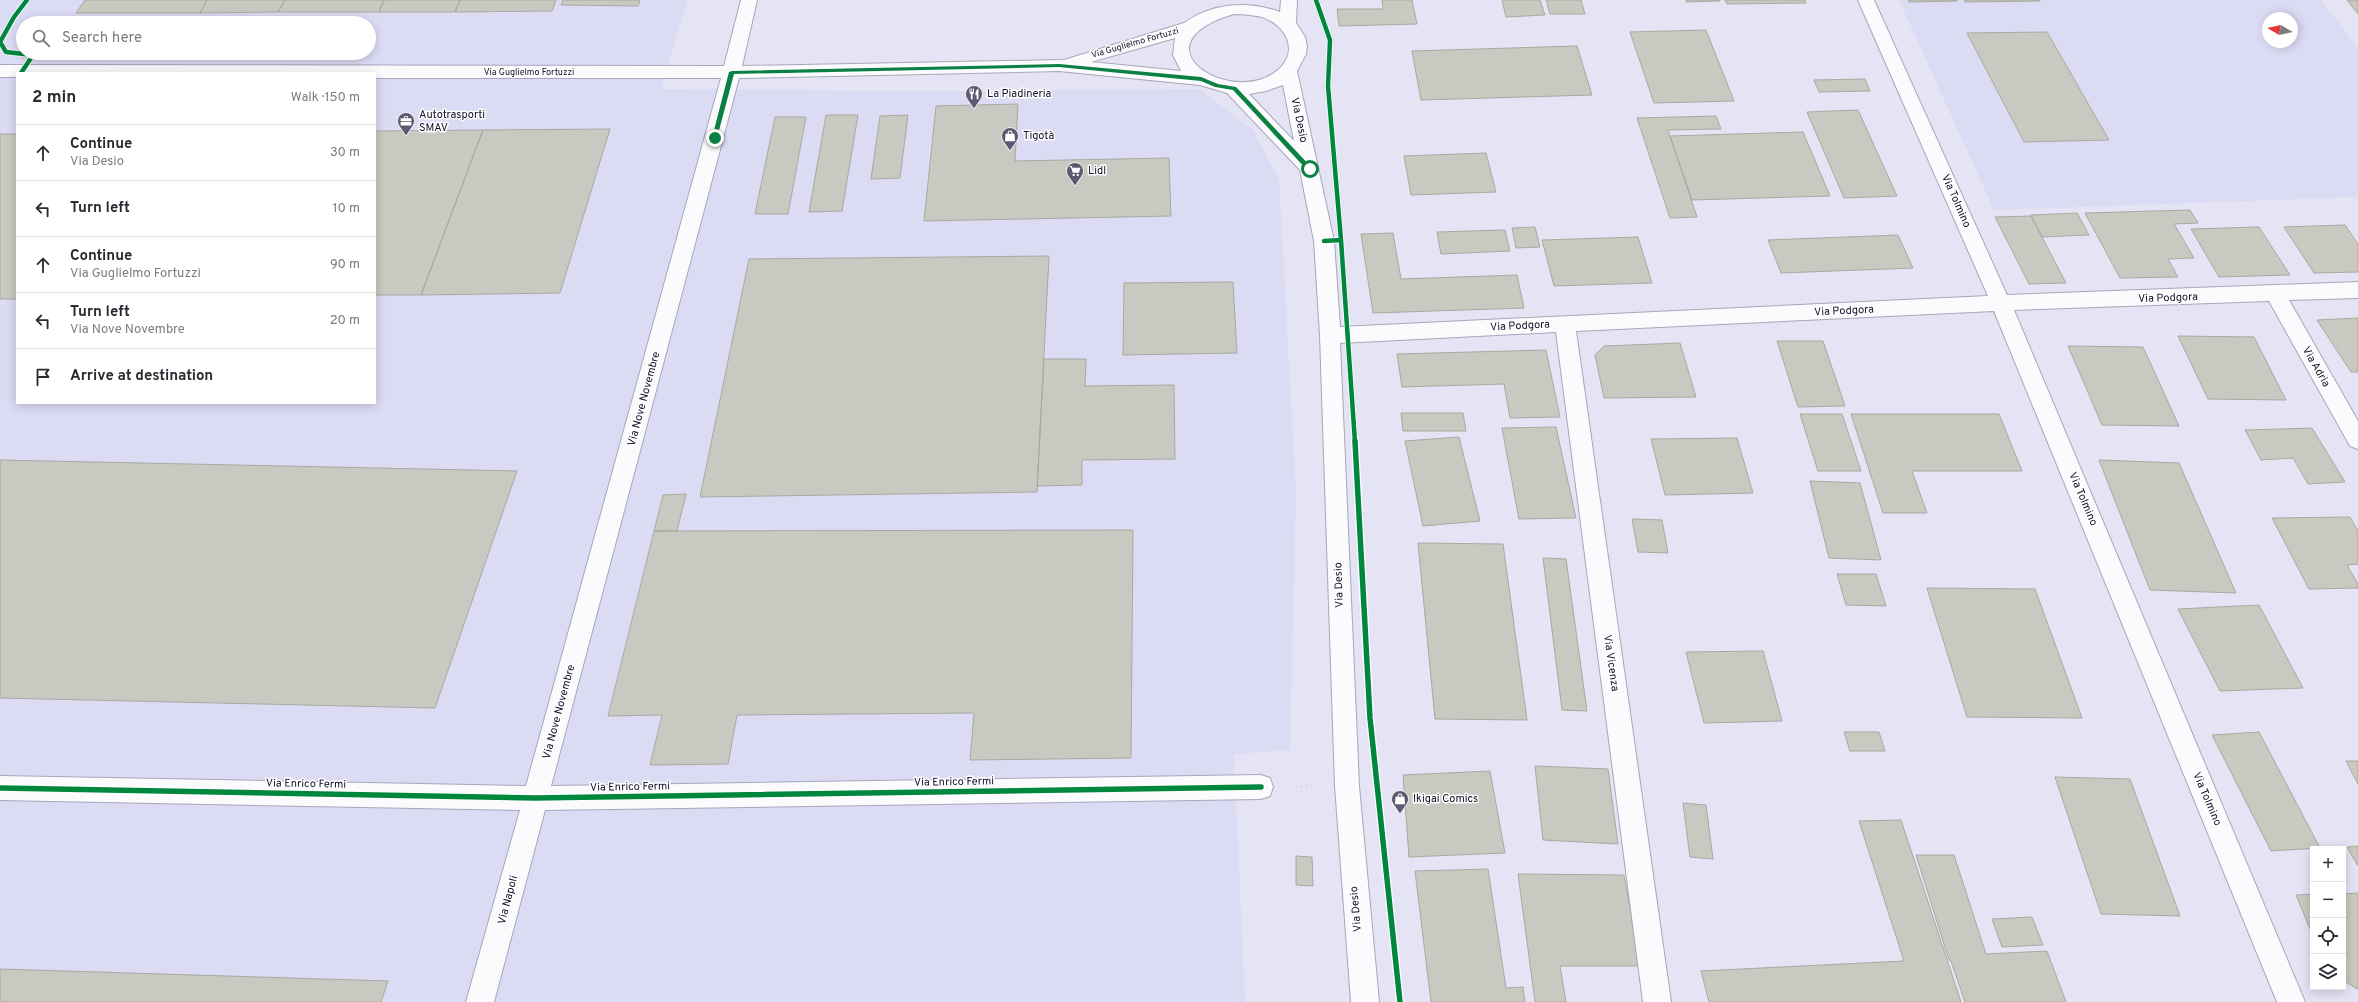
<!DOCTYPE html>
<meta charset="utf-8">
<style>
:root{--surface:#fff;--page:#f2f2f3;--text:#2b2b33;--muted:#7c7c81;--line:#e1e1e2}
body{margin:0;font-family:Overpass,sans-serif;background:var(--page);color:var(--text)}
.controls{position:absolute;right:12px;bottom:12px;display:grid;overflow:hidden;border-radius:0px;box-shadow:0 2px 10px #0003}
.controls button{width:36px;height:36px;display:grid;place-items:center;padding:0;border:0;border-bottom:1px solid var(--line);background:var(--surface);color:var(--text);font:20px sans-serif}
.compass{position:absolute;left:2262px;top:12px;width:36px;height:36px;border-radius:50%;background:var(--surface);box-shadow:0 2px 10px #0003;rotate:279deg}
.stop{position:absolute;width:12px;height:12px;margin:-9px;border:3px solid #0b8043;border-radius:50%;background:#fff}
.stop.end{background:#0b8043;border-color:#fff;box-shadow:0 1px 4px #0008}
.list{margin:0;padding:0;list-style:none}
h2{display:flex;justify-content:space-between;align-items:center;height:52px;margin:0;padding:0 16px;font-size:17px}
h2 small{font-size:13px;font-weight:400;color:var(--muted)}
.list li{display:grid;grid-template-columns:26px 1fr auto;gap:12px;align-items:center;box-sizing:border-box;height:56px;padding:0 16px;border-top:1px solid var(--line)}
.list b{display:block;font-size:15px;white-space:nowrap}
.list p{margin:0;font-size:13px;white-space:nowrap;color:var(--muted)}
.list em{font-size:13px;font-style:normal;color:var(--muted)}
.icon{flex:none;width:22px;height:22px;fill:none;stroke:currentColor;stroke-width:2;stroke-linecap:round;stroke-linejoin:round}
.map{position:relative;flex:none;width:2358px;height:1002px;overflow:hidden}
.search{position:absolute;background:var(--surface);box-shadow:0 2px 10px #0003;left:16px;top:16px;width:360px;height:44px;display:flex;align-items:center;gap:10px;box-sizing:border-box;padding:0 14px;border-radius:22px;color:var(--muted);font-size:15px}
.panel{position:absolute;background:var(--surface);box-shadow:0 2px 10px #0003;left:16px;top:72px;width:360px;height:332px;border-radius:0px}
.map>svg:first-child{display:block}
</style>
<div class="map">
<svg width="2358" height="1002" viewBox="0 0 2358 1002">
<rect width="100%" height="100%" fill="#e4e4f5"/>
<path fill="#dcdbf4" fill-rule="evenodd" d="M0,0H687L661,89L915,91L1199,89L1253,130L1279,179L1296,493L1290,750L1234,754L1245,1002H0ZM23,23H369V53H23ZM17,73H375V403H17Z
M1899,0H2321L2358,48V197L1994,210ZM2268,18H2292V42H2268Z"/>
<path fill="#c9c8c1" stroke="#a9a8a1" d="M85,0H207L200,13H76Z
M207,0H285L278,12L200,13Z
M285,0H384L379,12H278Z
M384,0H460L455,12H379Z
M460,0H556L552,11L455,12Z
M563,0H640L638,6L561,5Z
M1382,0H1412L1417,24L1339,26L1337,9H1383Z
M1502,0H1540L1545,15L1506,17Z
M1546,0H1581L1585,14H1550Z
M1686,0H1720V1L1686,2Z
M1725,0H1805L1806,3L1727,4Z
M1908,0H1957V1L1909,2Z
M1964,0H2040V1L1965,2Z
M2347,0H2358V14Z
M1706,30L1734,101L1654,103L1630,32Z
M2047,32L2109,140L2024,142L1967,33Z
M1577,46L1592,95L1421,100L1412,51Z
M1865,79L1870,91L1819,92L1814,80Z
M1018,104L1015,161L1169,158L1171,216L924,221L936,106Z
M1858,110L1897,196L1844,198L1807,112Z
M826,115H858L842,211L809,212Z
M908,115L900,178L871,179L880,116Z
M1716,116L1721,129L1668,130L1697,217L1670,218L1637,118Z
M775,117H806L788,214H755Z
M610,129L560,293L421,295L483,130Z
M483,130L421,295H375V131Z
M1803,132L1830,196L1692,200L1670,136Z
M0,134H17V299H0Z
M1486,153L1496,192L1411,195L1404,156Z
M2190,210L2198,223L2174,224L2194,258L2168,259L2178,277L2120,278L2085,213Z
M2077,213L2089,235L2042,237L2031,215Z
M2031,216L2042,237L2066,283L2029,284L1995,217Z
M2345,225L2358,244V272L2314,273L2284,227Z
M1535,227L1540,247L1516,248L1512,228Z
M2259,227L2290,275L2219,277L2191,229Z
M1505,230L1510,251L1441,254L1437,232Z
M1393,233L1401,279L1517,275L1524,308L1373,313L1361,234Z
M1898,235L1913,268L1781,273L1768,240Z
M1638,237L1652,283L1554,286L1542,240Z
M1049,256L1037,492L700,497L749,259Z
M1233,282L1237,353L1123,355L1124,283Z
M2358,318V372H2351L2317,320Z
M2178,336L2254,337L2286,400L2208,399Z
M1777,341H1823L1845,406L1798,407Z
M1680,343L1696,397L1604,398L1595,355L1604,346Z
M2068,346L2143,347L2179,426L2102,425Z
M1546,350L1560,417L1510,418L1504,384L1402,387L1397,354Z
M1044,359H1086L1085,386L1174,385L1175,459L1082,460V485L1037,486Z
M1401,413H1463L1466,431H1403Z
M1800,414H1842L1861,471H1818Z
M1851,414H1999L2022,471H1912L1927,513H1883Z
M1556,427L1576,518L1519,519L1502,428Z
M2312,428L2345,482L2308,484L2293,458L2261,460L2245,430Z
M1459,437L1480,521L1423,526L1405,441Z
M1737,438L1753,493L1665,495L1651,439Z
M0,460L517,471L435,708L0,698Z
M2099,460L2179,463L2236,593L2150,590Z
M1810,481L1860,483L1881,560L1829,558Z
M686,494L677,531H654L663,495Z
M2350,517L2358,531V564L2347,565L2358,584V588L2309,589L2272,518Z
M1632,519L1662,520L1668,553L1638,552Z
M1133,530L1131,758L970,760L974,713L737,715L728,764L650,765L662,715L608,716L654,531Z
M1418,543L1503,544L1527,720L1435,719Z
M1543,558L1566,559L1587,711L1562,710Z
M1837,574H1876L1886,606L1846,605Z
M1927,588L2035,589L2082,718L1967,717Z
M2259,605L2303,688L2220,691L2178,609Z
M1763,651L1782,721L1704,723L1686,652Z
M1844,732H1879L1885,751H1850Z
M2259,732L2320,848L2271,851L2212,735Z
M2346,761H2358V784Z
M1535,766L1608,769L1618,844L1543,840Z
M1490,771L1505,853L1409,857L1403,775Z
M2055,777L2130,779L2180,916L2101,914Z
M1683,803L1706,805L1713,859L1690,857Z
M1901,820L1961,1002H1709L1701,971L1904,961L1859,821Z
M2358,846V866L2347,847Z
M1916,855H1954L1986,954L2047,951L2066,1002H1965L1951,961L1949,960Z
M1296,856L1312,857L1313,886L1296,885Z
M1488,869L1506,988L1523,987L1525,1002H1431L1415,871Z
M1518,874L1624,875L1640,966H1560L1566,1002H1535Z
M2358,893V989H2357L2343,980V894Z
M2313,894V936L2296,895Z
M2032,917L2043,945L2002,947L1992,919Z
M0,969L388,981L381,1002H0Z"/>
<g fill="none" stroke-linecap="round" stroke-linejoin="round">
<defs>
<path id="minor" d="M741,0H757L742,66L1064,60L1184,23C1212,3 1247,0 1280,12L1281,0H1297L1296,23L1305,37L1307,46L1306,54L1297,71L1334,241L1340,327L1988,296L1858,0H1874L2007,295L2358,282V298L2289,300L2358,421V449L2350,446L2269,301L2014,310L2305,1002H2277L1994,311L1576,331L1671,1002H1643L1556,332L1340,343L1359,786L1379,1002H1351L1335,786L1320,335L1314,241L1300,170L1227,93L1200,85L1059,71L739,78L551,786L1261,775L1270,778L1273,787L1270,796L1261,799L545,810L494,1002H466L520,810L0,800V776L526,786L721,78H375V73H17V77H0V65L724,66ZM1234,14C1243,14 1253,15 1262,17C1285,25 1299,49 1280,68C1235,111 1129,45 1234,14ZM1175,38L1173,55L1181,71L1091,62ZM1283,85L1294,141L1249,94L1266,91Z"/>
</defs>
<use href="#minor" stroke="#a7a6ba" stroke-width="2"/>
<path stroke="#dadadf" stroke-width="2.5" stroke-dasharray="2 3.5" stroke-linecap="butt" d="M1295,787L1312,786"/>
<use href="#minor" fill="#fbfbfe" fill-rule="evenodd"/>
<defs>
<path id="cycleway-far1" d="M1316,0L1330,40L1328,86L1341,240
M21,73L33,55L6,52L0,42L14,17L27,0
M1324,241L1341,240L1355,442"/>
<path id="cycleway" d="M1355,441L1370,718L1400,1002
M0,788L535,798L1261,787"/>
</defs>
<use href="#cycleway-far1" stroke="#fff" stroke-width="6"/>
<use href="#cycleway" stroke="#fff" stroke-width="8"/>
<use href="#cycleway-far1" stroke="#00873e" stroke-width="4.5"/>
<use href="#cycleway" stroke="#00873e" stroke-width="5.5"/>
</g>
<path fill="#0b8043" d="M1059,64L1201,77L1218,84L1236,87L1313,169L1308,171L1233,90L1215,87L1201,81L1059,67L734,74L717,138L715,140L712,138L729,72L732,71Z"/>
<defs>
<symbol id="restaurant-pin" viewBox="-11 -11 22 30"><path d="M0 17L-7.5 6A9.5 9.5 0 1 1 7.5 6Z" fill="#5c5a70" stroke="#fff"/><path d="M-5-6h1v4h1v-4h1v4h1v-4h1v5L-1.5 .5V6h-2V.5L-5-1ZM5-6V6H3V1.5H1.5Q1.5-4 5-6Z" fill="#fff"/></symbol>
<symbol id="office-pin" viewBox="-11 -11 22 30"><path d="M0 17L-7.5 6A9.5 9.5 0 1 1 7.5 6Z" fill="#5c5a70" stroke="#fff"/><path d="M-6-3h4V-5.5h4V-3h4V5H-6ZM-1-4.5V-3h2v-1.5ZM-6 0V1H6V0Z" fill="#fff"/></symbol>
<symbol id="shop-pin" viewBox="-11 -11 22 30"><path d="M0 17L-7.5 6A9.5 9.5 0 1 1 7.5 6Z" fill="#5c5a70" stroke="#fff"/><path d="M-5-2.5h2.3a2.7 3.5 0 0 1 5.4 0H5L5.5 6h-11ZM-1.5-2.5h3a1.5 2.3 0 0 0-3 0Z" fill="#fff"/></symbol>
<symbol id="supermarket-pin" viewBox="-11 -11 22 30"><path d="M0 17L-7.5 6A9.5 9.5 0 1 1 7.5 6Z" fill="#5c5a70" stroke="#fff"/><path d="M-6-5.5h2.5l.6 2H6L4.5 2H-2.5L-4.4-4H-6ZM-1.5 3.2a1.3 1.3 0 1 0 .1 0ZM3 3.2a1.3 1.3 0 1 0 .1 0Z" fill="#fff"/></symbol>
</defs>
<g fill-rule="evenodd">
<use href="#restaurant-pin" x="964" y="84" width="20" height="27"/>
<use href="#office-pin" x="396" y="111" width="20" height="27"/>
<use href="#shop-pin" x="1000" y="126" width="20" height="27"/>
<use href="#supermarket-pin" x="1065" y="161" width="20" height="27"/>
<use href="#shop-pin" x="1390" y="789" width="20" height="27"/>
</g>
<g text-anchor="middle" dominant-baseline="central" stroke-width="3" stroke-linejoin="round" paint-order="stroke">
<g font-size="9" fill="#120f28" stroke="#fff">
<text transform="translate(1135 43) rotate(-16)">Via Guglielmo Fortuzzi</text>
<text x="529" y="72">Via Guglielmo Fortuzzi</text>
</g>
<g font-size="11" fill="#120f28" stroke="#fff" text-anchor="start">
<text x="987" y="94">La Piadineria</text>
<text x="419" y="115">Autotrasporti<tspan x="419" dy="13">SMAV</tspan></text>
<text x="1023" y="136">Tigotà</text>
<text x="1088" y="171">Lidl</text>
<text x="1413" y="799">Ikigai Comics</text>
</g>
<g font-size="11" fill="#120f28" stroke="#fff">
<text transform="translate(1299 120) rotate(78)">Via Desio</text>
<text transform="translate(1956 201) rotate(66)">Via Tolmino</text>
<text transform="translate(2168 298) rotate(-2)">Via Podgora</text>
<text transform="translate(1844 311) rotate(-3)">Via Podgora</text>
<text transform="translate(1520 326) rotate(-3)">Via Podgora</text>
<text transform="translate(2316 367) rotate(60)">Via Adria</text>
<text transform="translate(644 399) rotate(-75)">Via Nove Novembre</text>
<text transform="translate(2083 499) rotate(67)">Via Tolmino</text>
<text transform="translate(1339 585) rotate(-92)">Via Desio</text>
<text transform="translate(1611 663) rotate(82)">Via Vicenza</text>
<text transform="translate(559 712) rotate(-75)">Via Nove Novembre</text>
<text transform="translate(954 782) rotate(-1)">Via Enrico Fermi</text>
<text transform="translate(306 784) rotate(1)">Via Enrico Fermi</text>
<text transform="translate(630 787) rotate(-1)">Via Enrico Fermi</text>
<text transform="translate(2207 799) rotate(67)">Via Tolmino</text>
<text transform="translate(508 900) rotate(-75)">Via Napoli</text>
<text transform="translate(1356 909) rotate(-95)">Via Desio</text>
</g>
</g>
</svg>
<div class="controls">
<button>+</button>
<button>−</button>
<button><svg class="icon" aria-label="locate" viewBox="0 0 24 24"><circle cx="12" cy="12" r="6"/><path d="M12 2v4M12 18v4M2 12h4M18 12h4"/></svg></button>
<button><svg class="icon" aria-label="layers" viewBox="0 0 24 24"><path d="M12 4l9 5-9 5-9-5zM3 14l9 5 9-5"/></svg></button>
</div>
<svg class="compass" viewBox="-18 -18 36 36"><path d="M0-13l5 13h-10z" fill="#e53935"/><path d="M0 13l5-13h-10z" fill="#7c7c81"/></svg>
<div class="stop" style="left:1310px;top:169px"></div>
<div class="stop end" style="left:715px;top:138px"></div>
<div class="search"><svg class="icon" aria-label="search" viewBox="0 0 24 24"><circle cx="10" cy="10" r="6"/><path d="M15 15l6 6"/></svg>Search here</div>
<section class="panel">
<h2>2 min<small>Walk · 150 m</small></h2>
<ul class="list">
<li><svg class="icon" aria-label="ahead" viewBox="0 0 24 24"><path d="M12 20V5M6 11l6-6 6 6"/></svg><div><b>Continue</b><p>Via Desio</p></div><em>30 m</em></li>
<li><svg class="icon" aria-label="left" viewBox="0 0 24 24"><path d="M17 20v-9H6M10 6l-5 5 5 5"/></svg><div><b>Turn left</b></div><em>10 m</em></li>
<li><svg class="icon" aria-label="ahead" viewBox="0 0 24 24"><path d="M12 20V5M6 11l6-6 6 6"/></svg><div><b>Continue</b><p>Via Guglielmo Fortuzzi</p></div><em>90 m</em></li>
<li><svg class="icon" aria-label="left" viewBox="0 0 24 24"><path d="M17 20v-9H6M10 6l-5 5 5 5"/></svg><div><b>Turn left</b><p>Via Nove Novembre</p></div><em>20 m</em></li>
<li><svg class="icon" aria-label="arrive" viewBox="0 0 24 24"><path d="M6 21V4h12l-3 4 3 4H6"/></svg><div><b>Arrive at destination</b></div></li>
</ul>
</section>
</div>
